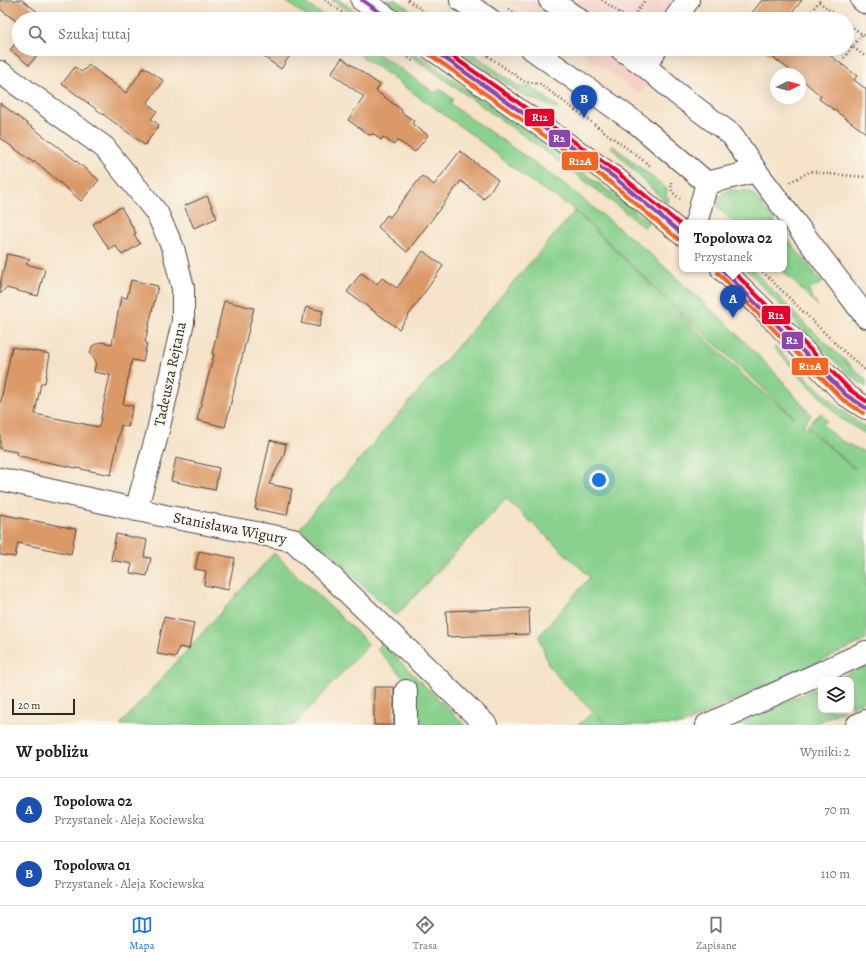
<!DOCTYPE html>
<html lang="pl">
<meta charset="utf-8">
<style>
:root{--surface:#fff;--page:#f2f2f2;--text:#202124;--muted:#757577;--line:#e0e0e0;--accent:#1a73e8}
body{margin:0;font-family:Alegreya,serif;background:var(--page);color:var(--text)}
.controls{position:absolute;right:12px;bottom:12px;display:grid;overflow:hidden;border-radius:8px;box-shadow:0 4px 16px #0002}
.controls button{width:36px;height:36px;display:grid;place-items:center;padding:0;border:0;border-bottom:1px solid var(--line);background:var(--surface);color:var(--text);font:20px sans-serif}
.compass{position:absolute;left:770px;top:68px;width:36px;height:36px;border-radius:50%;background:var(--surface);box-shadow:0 4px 16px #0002;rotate:85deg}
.scale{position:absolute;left:12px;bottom:10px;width:63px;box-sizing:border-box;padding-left:4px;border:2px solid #2b2b2b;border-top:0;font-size:11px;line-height:14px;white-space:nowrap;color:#2b2b2b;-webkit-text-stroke:3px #fbf7ec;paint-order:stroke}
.you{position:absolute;left:599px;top:480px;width:14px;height:14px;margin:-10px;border:3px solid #fff;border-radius:50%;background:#1a73e8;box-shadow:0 0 0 6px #1a73e833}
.badge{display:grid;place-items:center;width:26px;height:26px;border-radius:50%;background:var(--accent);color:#fff;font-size:13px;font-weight:700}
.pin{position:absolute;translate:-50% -33px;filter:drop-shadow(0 1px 2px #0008)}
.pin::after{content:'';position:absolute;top:21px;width:14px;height:12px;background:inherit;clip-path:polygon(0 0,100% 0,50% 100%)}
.popup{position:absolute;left:679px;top:220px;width:108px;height:52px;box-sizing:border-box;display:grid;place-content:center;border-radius:8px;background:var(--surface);filter:drop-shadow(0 1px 3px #0005);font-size:13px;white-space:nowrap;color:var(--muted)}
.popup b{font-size:15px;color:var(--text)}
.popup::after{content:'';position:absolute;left:50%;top:100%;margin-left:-8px;border:8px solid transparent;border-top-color:var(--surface)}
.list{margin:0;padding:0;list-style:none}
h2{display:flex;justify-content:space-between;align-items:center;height:52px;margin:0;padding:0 16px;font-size:17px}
h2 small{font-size:13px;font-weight:400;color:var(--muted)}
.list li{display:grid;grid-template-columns:26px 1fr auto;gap:12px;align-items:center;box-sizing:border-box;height:64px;padding:0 16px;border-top:1px solid var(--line)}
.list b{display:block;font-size:15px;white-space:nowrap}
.list p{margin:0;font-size:13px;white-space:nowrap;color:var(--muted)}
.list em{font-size:13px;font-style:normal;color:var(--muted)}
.icon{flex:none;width:22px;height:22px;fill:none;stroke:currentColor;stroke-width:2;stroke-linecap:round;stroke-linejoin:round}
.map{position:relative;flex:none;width:866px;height:725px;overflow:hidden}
.search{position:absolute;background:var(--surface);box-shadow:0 4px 16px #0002;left:12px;right:12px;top:12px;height:44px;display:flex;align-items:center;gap:10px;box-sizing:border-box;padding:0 14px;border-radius:22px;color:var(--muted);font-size:15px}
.sheet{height:180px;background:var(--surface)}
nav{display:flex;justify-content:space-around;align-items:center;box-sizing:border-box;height:56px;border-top:1px solid var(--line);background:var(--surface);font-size:11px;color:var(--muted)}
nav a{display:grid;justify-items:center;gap:2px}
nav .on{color:var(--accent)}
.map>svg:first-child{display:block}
</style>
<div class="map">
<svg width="866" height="725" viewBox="0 0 866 725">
<rect width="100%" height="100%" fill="#fbf7ec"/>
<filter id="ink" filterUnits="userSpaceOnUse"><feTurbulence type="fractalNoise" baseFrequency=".025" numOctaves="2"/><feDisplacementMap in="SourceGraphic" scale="8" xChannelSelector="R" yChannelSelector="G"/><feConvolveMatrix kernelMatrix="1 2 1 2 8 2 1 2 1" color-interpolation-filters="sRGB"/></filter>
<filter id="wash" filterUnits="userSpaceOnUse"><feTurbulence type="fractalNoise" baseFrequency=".012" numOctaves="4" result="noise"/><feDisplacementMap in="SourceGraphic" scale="16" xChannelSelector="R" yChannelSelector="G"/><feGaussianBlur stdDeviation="0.9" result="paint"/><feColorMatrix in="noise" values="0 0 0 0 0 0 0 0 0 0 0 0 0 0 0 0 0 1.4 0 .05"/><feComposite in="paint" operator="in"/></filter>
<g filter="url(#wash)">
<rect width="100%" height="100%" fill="#f5e2c8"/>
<path fill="#f7d0c9" d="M509,0H703L691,19H536Z
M578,49H670L640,94Z"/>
<path fill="#89d18d" stroke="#5a7e5c" d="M284,0H301L329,19H310Z
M332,0H339L366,19H359Z
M385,0H396L423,19H413Z
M352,49H371L435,93L440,89L453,99L450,104L559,180L647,251L729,326L777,375L811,415L803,425L855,469L807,426L821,413L827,421L822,425L840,440L866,453V640L681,725H608L597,715L605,725H578L594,712L560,679L548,664L539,636L590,577L506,499L396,616L300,528L575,211L745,377L794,417L671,303L574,209L529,180L471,134Z
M401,49H409L556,151L649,222L644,227C566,164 483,107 401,49Z
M456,49H466L518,86L524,88L530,86L559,107L557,109L520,93Z
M612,145L667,189L666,196L669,198L666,203L611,147Z
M730,190L747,191L753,194L776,223H734L713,203L715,197Z
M784,234L822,283L808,290L818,306L781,269H784Z
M746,269H752L798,317L866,380V387L845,371L805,332Z
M776,347C805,375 831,405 866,428V434L840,418L774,348Z
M274,553L369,644L294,725H120Z
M381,643L465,725H413L415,691L377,649Z
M866,665V700L851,707V680H834Z
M821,686V710H845L812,725H732Z"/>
<g id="blocks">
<path fill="#db9968" d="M0,0H22L47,19H19V23L0,9Z
M762,0H802L787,19H747Z
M19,39V49H42L29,65L10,50Z
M253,49H294L281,69Z
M762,49H822L857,76L854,80L866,89V133L819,99L821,96L800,78V74H795Z
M342,58L380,85L376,91L402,110L401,112L414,121L412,124L428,135L415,152L400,142L397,141L394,145L383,137L381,140L374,134L369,135L348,120L364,97L331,73Z
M89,65L126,93L144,67L164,81L147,103L157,111L151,119L159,125L145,145L62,84L75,67L82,72Z
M0,103L70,156L99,180L81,201L35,161L34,163L0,138Z
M460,151L498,180L484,199L461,181L407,252L378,227L387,215L390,217L422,176L434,185Z
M207,196L217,218L194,228L184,206Z
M121,207L136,233L134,234L140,244L122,255L115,245L109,249L93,224Z
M423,251L443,266L399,329L347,292L361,273L377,284L382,278L397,288Z
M7,254L30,259L26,264L45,269L38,296L6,288L0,294V284Z
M131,280L158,286L145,342L147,343L143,362L132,360L123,404L133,406L128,427L121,425L111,475L32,459L16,455L17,452L0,449V405L12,347L50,354L45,383H41L35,414L99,427L110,375L94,372L96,361L90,354L92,346L101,342L112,344L121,297L127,298Z
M224,301L254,308L225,427L197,420L214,354H212Z
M306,307L323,311L319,327L301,323Z
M270,440L286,444L284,455L269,484L292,489L287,515L255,509Z
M176,458L219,468L215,490L171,481Z
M0,514L76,529L71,554L18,543L15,557L0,555Z
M116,534L147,540L144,557L151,558L147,576L130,573L132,564L111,560Z
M199,551L235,558L228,590L204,585L206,571L195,569Z
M529,608L530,634L447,637L446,611Z
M164,617L194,623L189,649L179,647L176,657L157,654Z
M374,687H394V725H374Z"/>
</g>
</g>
<g filter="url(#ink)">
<use href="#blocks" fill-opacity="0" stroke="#494643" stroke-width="1"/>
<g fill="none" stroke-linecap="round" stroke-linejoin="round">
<defs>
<path id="minor" d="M362,0L389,19
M461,0L489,19
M550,0L578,19
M862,0L866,3
M675,19L688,0
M432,49L614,177L682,234
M532,49L639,125L707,183L756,171L866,317
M621,49L645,66L676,93L732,135L756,171
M645,66L656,49
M0,72L104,147L157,213L173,248L183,288V322L156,439L136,510
M696,223L707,183
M722,269L768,314L846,395L866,408
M0,479L165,516L293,540L486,725
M406,691V725
M707,725L866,652"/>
<path id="major" d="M857,725L866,721"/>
</defs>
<use href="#minor" stroke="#494643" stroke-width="24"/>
<use href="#major" stroke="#494643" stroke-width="24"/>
<path stroke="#494643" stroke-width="2.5" stroke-dasharray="1 3" stroke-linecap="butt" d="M325,0L343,13
M408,0L435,19
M602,0L628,19
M819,2L842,19
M509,9L523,19
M793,17L795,19
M632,19L645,0
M813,19L808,16L820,0
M823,19L829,10
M847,23L866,37
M847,43L866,57
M395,49L413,61
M478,49L525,82L540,84L652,167
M844,58L862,34
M671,182L672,192L680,199
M790,182L811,171L828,174L866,177
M760,269L838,346L866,371"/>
<use href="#minor" stroke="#fff" stroke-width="22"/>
<use href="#major" stroke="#fff" stroke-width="22"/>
<defs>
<path id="bus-1" d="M362,0L389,19
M432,49L614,177L682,234
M722,269L846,395L866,408"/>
<path id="bus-2" d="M429,54L610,182L678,239
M718,273L842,399L863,413"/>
<path id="bus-3" d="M442,49L617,172L682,226
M731,269L850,390L866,401"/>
</defs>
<use href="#bus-1" stroke="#fbf7ec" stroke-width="7"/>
<use href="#bus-2" stroke="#fbf7ec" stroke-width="7"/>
<use href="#bus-3" stroke="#fbf7ec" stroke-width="7"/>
<use href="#bus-1" stroke="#8e44ad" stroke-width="4"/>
<use href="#bus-2" stroke="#f26522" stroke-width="4"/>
<use href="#bus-3" stroke="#e4002b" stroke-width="4"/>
</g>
</g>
<g text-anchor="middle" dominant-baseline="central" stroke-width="4" stroke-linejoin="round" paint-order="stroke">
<g font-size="15" fill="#2b2b2b" stroke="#fbf7ec">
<text transform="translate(170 374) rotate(-78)">Tadeusza Rejtana</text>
<text transform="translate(230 528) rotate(11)">Stanisława Wigury</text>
</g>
</g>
<g stroke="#fbf7ec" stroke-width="1.5">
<rect x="524" y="108" width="31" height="19" rx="4" fill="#e4002b"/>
<rect x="548" y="129" width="23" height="19" rx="4" fill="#8e44ad"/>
<rect x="561" y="151" width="38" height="20" rx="4" fill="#f26522"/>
<rect x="761" y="305" width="30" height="20" rx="4" fill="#e4002b"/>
<rect x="781" y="331" width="23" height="19" rx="4" fill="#8e44ad"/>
<rect x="791" y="357" width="38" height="19" rx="4" fill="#f26522"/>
</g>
<g font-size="11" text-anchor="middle" font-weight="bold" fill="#fff">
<text x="540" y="121">R12</text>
<text x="559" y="142">R2</text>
<text x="580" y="165">R12A</text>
<text x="776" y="319">R12</text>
<text x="792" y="344">R2</text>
<text x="810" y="370">R12A</text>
</g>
</svg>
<div class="controls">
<button><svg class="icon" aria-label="layers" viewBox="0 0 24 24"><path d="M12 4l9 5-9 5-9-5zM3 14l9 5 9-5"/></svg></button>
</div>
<svg class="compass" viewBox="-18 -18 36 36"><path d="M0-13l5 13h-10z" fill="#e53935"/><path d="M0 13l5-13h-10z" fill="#757577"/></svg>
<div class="scale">20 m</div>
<div class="you"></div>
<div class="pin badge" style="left:733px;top:318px;background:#1a4fb4">A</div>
<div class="popup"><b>Topolowa 02</b>Przystanek</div>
<div class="pin badge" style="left:584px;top:118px;background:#1a4fb4">B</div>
<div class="search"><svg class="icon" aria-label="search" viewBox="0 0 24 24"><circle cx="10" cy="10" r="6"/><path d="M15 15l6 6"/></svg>Szukaj tutaj</div>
</div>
<section class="sheet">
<h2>W pobliżu<small>Wyniki: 2</small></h2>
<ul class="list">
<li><span class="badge" style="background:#1a4fb4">A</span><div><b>Topolowa 02</b><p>Przystanek · Aleja Kociewska</p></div><em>70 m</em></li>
<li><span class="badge" style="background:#1a4fb4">B</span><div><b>Topolowa 01</b><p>Przystanek · Aleja Kociewska</p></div><em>110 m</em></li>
</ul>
</section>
<nav>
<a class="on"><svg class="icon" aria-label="map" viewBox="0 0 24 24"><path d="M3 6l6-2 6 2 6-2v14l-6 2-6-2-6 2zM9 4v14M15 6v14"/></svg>Mapa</a>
<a><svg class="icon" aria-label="directions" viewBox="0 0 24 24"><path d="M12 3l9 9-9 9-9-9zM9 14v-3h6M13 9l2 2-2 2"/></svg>Trasa</a>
<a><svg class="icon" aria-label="saved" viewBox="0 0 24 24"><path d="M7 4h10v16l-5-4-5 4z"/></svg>Zapisane</a>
</nav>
